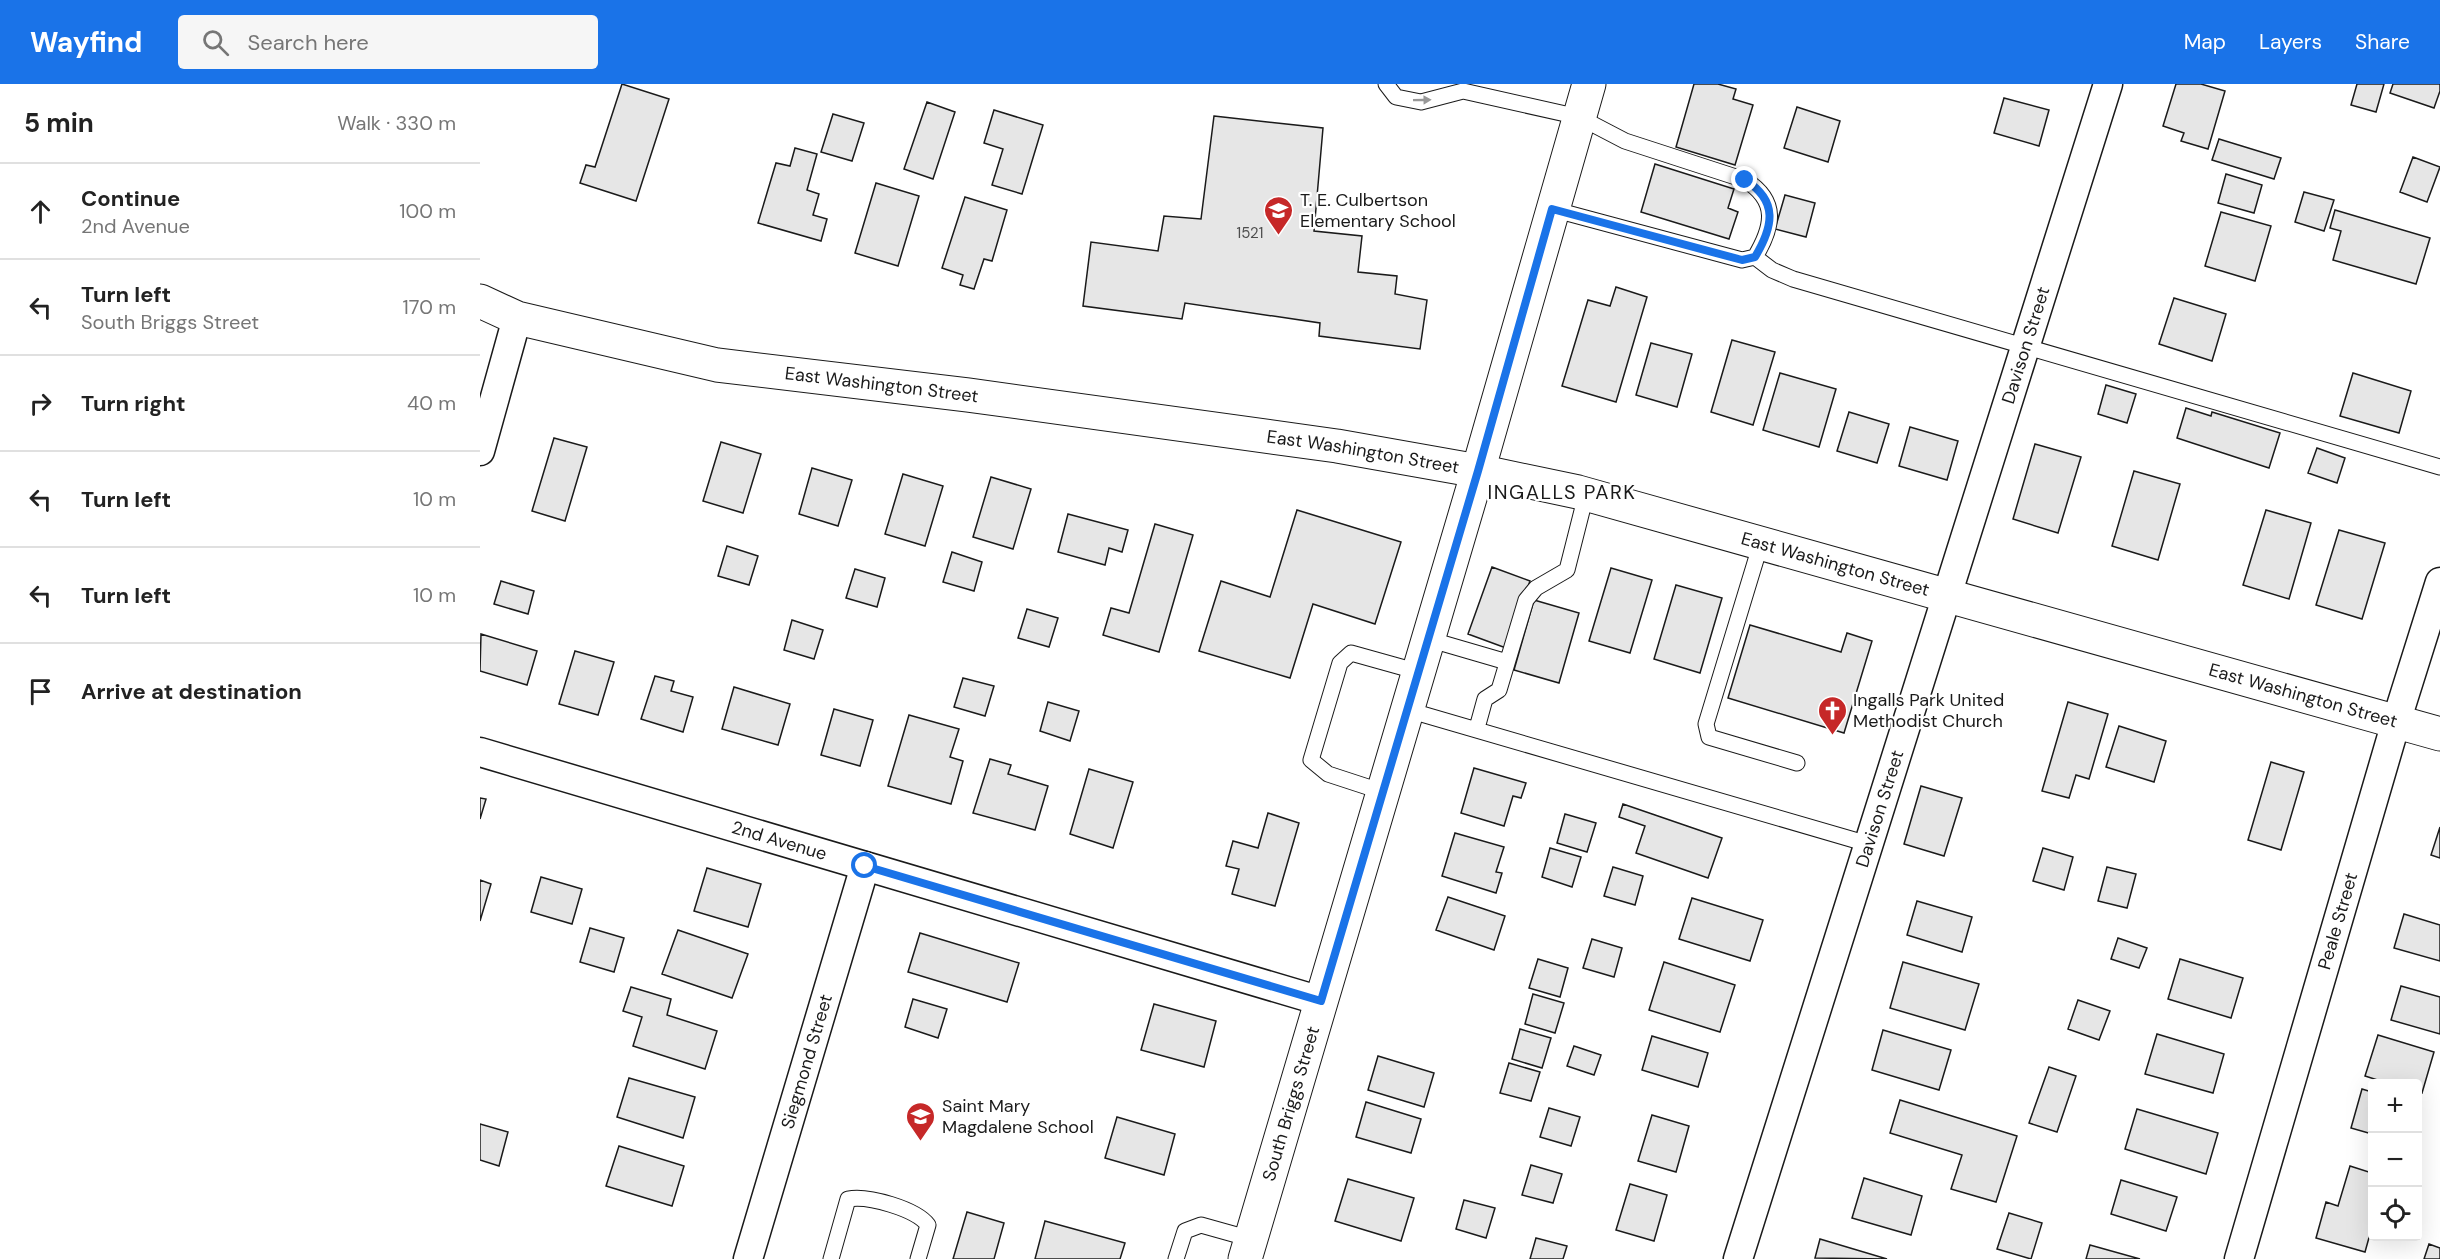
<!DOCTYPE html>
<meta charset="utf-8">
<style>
:root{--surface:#fff;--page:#f6f6f6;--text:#222;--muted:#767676;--line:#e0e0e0;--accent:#1a73e8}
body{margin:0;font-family:"DM Sans",sans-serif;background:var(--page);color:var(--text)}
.controls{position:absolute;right:18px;bottom:18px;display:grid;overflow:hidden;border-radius:6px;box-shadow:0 6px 24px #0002}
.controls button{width:54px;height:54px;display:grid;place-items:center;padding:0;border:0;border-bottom:2px solid var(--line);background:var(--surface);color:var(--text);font:30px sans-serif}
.stop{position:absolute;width:18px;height:18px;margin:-14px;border:4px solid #1a73e8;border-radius:50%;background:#fff}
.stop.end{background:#1a73e8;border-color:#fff;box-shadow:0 2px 6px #0008}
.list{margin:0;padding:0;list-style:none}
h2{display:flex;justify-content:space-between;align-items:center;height:78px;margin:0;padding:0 24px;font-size:26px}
h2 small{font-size:20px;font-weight:400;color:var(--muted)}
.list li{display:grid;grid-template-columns:39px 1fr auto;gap:18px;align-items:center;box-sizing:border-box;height:96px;padding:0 24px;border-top:2px solid var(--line)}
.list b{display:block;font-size:22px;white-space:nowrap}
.list p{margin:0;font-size:20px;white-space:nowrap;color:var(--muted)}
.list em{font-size:20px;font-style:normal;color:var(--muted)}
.icon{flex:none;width:33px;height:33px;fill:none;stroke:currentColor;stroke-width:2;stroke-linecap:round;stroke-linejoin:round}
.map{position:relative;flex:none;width:1960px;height:1175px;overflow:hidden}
header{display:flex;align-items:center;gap:36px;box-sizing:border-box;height:84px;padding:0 30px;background:var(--accent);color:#fff}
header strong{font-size:28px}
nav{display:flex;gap:33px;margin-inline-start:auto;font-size:21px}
.search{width:420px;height:54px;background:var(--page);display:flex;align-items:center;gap:15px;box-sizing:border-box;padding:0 21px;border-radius:6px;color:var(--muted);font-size:22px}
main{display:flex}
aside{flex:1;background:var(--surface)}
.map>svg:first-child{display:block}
</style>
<header>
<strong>Wayfind</strong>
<div class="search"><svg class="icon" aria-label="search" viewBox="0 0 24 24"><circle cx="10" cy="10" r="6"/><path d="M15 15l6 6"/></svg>Search here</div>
<nav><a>Map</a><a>Layers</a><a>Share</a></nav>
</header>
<main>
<aside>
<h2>5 min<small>Walk · 330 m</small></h2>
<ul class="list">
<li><svg class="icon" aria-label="ahead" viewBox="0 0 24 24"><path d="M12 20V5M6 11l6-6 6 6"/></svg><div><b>Continue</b><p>2nd Avenue</p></div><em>100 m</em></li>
<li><svg class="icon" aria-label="left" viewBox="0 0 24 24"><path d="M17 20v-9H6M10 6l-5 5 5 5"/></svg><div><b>Turn left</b><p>South Briggs Street</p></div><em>170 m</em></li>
<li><svg class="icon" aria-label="right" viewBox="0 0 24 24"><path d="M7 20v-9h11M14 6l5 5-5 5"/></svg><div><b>Turn right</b></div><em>40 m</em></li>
<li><svg class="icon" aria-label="left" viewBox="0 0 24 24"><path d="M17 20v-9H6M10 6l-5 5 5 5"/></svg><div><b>Turn left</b></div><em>10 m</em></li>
<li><svg class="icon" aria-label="left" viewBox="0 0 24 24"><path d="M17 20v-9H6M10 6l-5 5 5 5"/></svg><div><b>Turn left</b></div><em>10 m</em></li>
<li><svg class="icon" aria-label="arrive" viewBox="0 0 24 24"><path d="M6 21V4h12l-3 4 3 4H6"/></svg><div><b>Arrive at destination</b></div></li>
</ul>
</aside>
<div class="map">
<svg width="1960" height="1175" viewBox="0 0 1960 1175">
<rect width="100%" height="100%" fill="#fff"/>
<path fill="#e6e6e6" stroke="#1a1a1a" stroke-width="1.5" d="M142,0L189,15L156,117L100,99L106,81L115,83Z
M1214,0H1238L1256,5L1253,15L1273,21L1255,81L1196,63Z
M1696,0H1721L1745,7L1728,65L1701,57L1704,49L1683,42Z
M1877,0H1904L1896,28L1871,21Z
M1913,0H1960V7L1954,24L1910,9Z
M1524,14L1569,26L1559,62L1514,49Z
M447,18L475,28L453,95L424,85Z
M1317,23L1360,37L1348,78L1304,64Z
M514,26L563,41L542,110L512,101L523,65L504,59Z
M353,30L384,39L372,77L341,68Z
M734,32L843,44L834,147L882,152L878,188L917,192L915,210L947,216L940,265L839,252L840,239L705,219L702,235L603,222L611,158L678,167L684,132L721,135Z
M1739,55L1801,74L1794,95L1732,76Z
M315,64L337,70L327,106L339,110L333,131L347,135L341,157L278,139L296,79L310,82Z
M1933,73L1960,83L1947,118L1920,108Z
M1175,80L1254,105L1248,124L1258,128L1249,155L1161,128Z
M1746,90L1782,101L1774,129L1738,119Z
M396,99L439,112L418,182L375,169Z
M1824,108L1854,116L1844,147L1815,138Z
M1305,111L1335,119L1326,153L1295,145Z
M485,113L527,126L512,177L504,175L494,205L480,201L483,191L462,184Z
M1855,126L1950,154L1936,200L1853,176L1861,147L1850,144Z
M1741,128L1791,142L1775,197L1725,182Z
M1136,203L1167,213L1136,318L1082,302L1108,216L1130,222Z
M1694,214L1746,230L1732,277L1679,260Z
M1252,256L1295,268L1273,341L1231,328Z
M1171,259L1212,270L1197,323L1156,311Z
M1300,289L1356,305L1339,363L1283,346Z
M1873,289L1931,307L1919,349L1860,332Z
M1626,301L1656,310L1647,339L1618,330Z
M1706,324L1731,332L1732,328L1800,349L1789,384L1697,354Z
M1369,328L1409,340L1397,379L1357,367Z
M1430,343L1478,357L1467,396L1419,382Z
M74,354L107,363L85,437L52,427Z
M241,358L281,370L263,429L223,417Z
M1555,360L1601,373L1578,449L1533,435Z
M1837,364L1865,374L1857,399L1828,389Z
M332,384L372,396L358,442L319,430Z
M1654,387L1700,400L1678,476L1632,462Z
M423,390L463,402L445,462L405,450Z
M511,393L551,405L533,465L493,453Z
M817,426L921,458L895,540L833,520L810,594L719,567L741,497L790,513Z
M1786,426L1831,439L1809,515L1763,501Z
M588,430L648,446L642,468L629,464L625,481L578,468Z
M675,440L713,451L679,568L623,551L631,524L649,529Z
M1859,446L1905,459L1882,535L1836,521Z
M247,462L278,472L269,501L238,492Z
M472,468L502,478L494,507L463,498Z
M1012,483L1050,497L1026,564L988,550Z
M1131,484L1172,496L1150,569L1109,557Z
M375,485L405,494L397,523L366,514Z
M21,497L54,507L48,530L14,520Z
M1196,501L1242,514L1220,589L1174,575Z
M1054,516L1099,529L1079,599L1034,586Z
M547,525L578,534L569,563L538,554Z
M312,536L343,546L334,575L304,566Z
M1270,541L1361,568L1367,549L1392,557L1364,649L1248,614Z
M1,550L57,567L47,601L0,587Z
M95,567L134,578L118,631L79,620Z
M175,592L194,597L191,607L213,613L203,648L161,635Z
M483,594L514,602L505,632L474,623Z
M254,603L310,620L298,661L242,645Z
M568,618L599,627L590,657L560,647Z
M1588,618L1628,630L1609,695L1596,691L1589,714L1562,707Z
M354,625L393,636L380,682L341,671Z
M429,631L479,645L470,673L483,677L471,720L408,702Z
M1639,642L1686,657L1674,698L1626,683Z
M510,675L531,681L528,690L568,702L555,746L493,729Z
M1791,678L1824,688L1801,766L1768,756Z
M994,684L1046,699L1041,714L1033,712L1024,742L981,729Z
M609,685L653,698L633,764L590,750Z
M1441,702L1482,714L1464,772L1424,760Z
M0,714L6,715L0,735Z
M1143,720L1242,754L1228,794L1156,769L1165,742L1139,733Z
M788,729L819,739L795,822L752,810L759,785L746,782L753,757L778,764Z
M1085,730L1116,739L1107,768L1077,759Z
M1960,743V774L1951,771Z
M975,749L1024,763L1016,788L1022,789L1016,809L962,792Z
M1070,764L1101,773L1092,803L1062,793Z
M1563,764L1593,773L1584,806L1553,797Z
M1133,783L1163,792L1155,821L1124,812Z
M1627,783L1656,790L1647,824L1618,817Z
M227,784L281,800L268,843L214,827Z
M61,793L102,805L92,840L51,828Z
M0,796L11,800L0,837Z
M968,813L1025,832L1014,866L956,846Z
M1212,814L1283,836L1270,877L1199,855Z
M1437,817L1492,833L1482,868L1427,851Z
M1924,830L1960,841V877L1914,864Z
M110,844L144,854L134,888L100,878Z
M198,846L268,870L252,914L182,890Z
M440,849L539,879L527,918L428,888Z
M1638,854L1667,864L1659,884L1631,875Z
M1112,855L1142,864L1134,893L1103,884Z
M1058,875L1088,884L1080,913L1049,904Z
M1700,875L1763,894L1751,934L1688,915Z
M1184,878L1255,901L1240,948L1169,926Z
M1423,878L1499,900L1485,946L1410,924Z
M1921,902L1960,913V950L1911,936Z
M151,903L191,915L187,931L237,947L225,985L153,962L162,933L143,927Z
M1053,910L1084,919L1075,949L1045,940Z
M433,915L467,925L458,954L425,943Z
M1598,916L1630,927L1619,956L1588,945Z
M674,920L736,937L724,983L661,966Z
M1040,945L1071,954L1062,984L1032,975Z
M1403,946L1471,966L1459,1006L1392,986Z
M1677,950L1744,970L1733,1009L1665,990Z
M1898,951L1954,968L1942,1009L1938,1008V1000H1910L1885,992Z
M1172,952L1228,969L1218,1003L1162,986Z
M1094,962L1121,971L1114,991L1087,982Z
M898,972L954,989L944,1023L888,1006Z
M1029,979L1060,988L1051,1017L1020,1009Z
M1569,983L1596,992L1577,1048L1549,1039Z
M149,994L215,1013L203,1054L137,1033Z
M1882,1005L1892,1008V1050L1871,1044Z
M1420,1016L1537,1052L1516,1118L1471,1105L1482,1071L1410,1049Z
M886,1018L941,1035L931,1069L876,1053Z
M1069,1024L1100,1033L1091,1062L1060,1053Z
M1657,1025L1738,1049L1726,1090L1645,1065Z
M1172,1031L1209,1042L1196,1088L1158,1077Z
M637,1033L695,1050L684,1091L625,1074Z
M0,1040L28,1048L19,1082L0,1076Z
M139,1062L204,1082L192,1122L126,1102Z
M1051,1081L1082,1090L1073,1119L1042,1111Z
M1870,1082L1892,1089V1150H1890L1885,1168L1836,1154L1846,1118L1858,1122Z
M1384,1094L1442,1112L1431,1151L1372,1134Z
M868,1095L934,1114L921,1157L855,1137Z
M1641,1096L1697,1113L1686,1147L1631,1130Z
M1150,1100L1187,1111L1174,1157L1136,1146Z
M984,1116L1015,1124L1006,1154L976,1145Z
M487,1128L524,1139L514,1175H473Z
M1529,1129L1562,1139L1551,1175L1517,1165Z
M565,1137L645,1159L640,1175H555Z
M1056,1154L1087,1162L1083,1175H1050Z
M1340,1155L1407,1175L1335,1174Z
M1949,1160L1960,1164V1175H1944Z
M1610,1161L1660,1175H1606Z"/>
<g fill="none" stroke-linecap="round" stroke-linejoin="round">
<defs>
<path id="service" d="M906,0L916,13L941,18L983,7L1099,33L1145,57L1265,96C1299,117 1293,143 1275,173L1262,176L1072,125
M1275,173L1292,186L1313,195L1960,383
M1281,459L1226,640L1229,653L1317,679
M948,555L1027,578
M928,626L1388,760
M997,644L1005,615L1019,606L1046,516L1056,504L1087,486L1106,411
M903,708L848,690L831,676L860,579L871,569L939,588
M351,1175L368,1115C388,1111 436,1125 448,1141L438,1175
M696,1175L705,1147L721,1141L771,1155"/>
<g id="minor">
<path d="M0,367L37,234"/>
<path id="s1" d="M0,668L841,917"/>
<path id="s2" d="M268,1175L385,782"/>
<path id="s3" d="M1258,1175L1628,0"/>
<path id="s4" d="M1759,1175L1916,638L1960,498"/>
</g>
<g id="tertiary">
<path id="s5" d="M0,217L37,234L237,281L488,311L857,362L998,387L1098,408L1960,650"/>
<path id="s6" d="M765,1175L998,387L1109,0"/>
</g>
</defs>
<use href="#service" stroke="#1a1a1a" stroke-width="17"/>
<use href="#minor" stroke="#1a1a1a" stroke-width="31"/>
<use href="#tertiary" stroke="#1a1a1a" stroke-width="35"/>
<use href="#service" stroke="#fff" stroke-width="15"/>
<use href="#minor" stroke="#fff" stroke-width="28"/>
<use href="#tertiary" stroke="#fff" stroke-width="33"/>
</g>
<defs><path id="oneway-solid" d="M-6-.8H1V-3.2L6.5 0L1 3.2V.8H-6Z" transform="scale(1.5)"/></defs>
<use fill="#989898" href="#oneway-solid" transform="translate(942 16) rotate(-1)"/>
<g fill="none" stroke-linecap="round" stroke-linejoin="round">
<path stroke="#1a73e8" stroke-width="8" d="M385,782L841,917L998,387L1072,125L1262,176L1275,173C1293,143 1299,117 1265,96"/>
</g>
<defs>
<symbol id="school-pin" viewBox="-11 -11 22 30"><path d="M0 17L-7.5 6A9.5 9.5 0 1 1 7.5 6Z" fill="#c62828" stroke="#fff"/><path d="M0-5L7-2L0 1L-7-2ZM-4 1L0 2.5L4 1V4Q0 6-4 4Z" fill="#fff"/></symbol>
<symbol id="church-pin" viewBox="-11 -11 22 30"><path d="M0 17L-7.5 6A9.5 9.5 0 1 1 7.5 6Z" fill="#c62828" stroke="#fff"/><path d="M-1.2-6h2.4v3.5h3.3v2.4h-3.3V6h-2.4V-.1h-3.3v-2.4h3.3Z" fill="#fff"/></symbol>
</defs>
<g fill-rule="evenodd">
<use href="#school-pin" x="782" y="110" width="33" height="45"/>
<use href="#church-pin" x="1336" y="610" width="33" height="45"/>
<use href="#school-pin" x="424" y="1016" width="33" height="45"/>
</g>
<g text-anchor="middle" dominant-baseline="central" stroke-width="4.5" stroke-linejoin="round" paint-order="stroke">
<g font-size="15" fill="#4d4d4d">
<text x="770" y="149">1521</text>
</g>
<g font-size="18" fill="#1a1a1a" stroke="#fff" text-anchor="start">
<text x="820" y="116">T. E. Culbertson<tspan x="820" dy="21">Elementary School</tspan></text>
<text x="1373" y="616">Ingalls Park United<tspan x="1373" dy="21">Methodist Church</tspan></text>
<text x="462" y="1022">Saint Mary<tspan x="462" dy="21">Magdalene School</tspan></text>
</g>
<g font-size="18" fill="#1a1a1a" stroke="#fff">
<text stroke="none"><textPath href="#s3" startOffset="958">Davison Street</textPath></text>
<text stroke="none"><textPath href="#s5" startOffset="412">East Washington Street</textPath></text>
<text stroke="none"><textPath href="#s5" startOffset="898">East Washington Street</textPath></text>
<text stroke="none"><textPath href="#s5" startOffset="1384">East Washington Street</textPath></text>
<text stroke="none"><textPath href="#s5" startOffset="1870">East Washington Street</textPath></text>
<text stroke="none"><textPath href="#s3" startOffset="472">Davison Street</textPath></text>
<text stroke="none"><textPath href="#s1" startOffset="312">2nd Avenue</textPath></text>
<text stroke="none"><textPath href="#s4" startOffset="352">Peale Street</textPath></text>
<text stroke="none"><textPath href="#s2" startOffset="206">Siegmond Street</textPath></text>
<text stroke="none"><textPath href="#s6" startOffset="162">South Briggs Street</textPath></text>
</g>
<g font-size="20" letter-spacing="1.5" fill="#1a1a1a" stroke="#fff">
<text x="1082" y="408">INGALLS PARK</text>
</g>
</g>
</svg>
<div class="controls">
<button>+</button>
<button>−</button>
<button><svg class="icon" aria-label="locate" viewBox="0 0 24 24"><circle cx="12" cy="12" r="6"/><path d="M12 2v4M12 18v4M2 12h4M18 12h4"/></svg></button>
</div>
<div class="stop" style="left:385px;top:782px"></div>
<div class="stop end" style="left:1265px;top:96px"></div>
</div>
</main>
